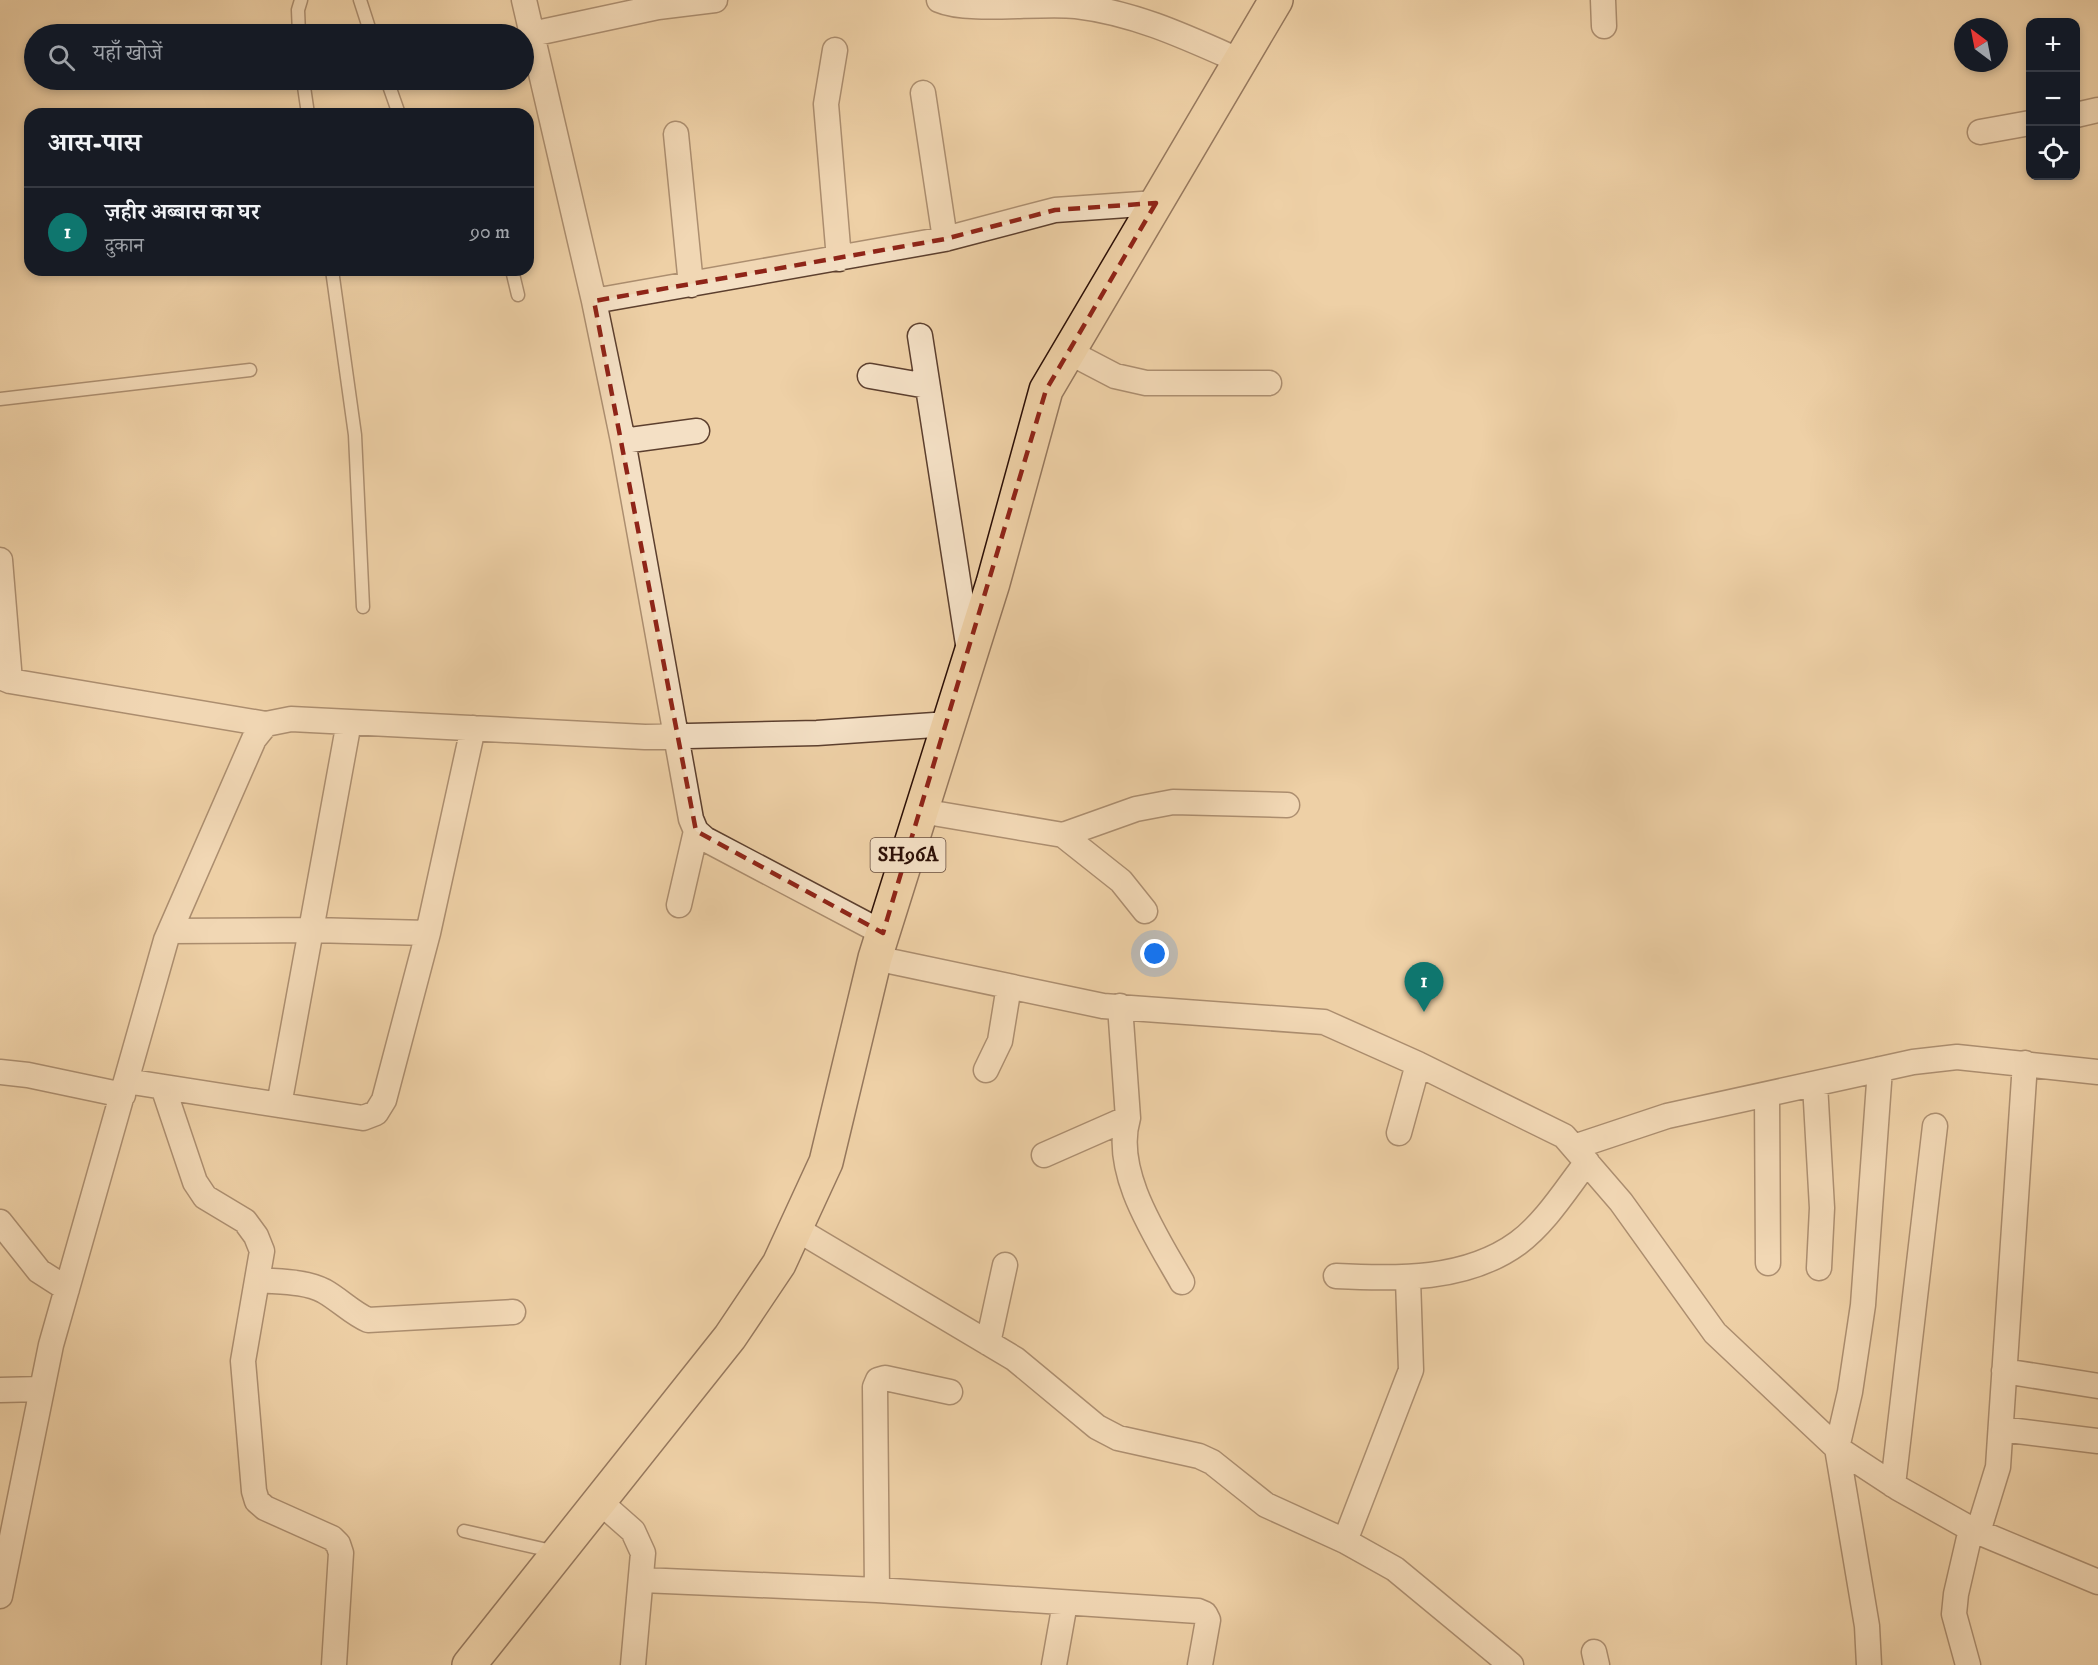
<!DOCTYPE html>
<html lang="hi">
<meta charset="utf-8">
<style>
:root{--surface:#171b24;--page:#20242c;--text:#f1f3f6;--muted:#9ea1a6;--line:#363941;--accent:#0f766e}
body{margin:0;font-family:"IM FELL DW Pica","Noto Serif Devanagari",serif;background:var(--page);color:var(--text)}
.controls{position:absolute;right:18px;top:18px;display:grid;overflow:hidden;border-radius:12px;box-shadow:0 3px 9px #0003}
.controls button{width:54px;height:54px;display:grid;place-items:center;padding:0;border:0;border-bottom:2px solid var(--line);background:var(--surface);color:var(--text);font:30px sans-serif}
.compass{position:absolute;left:1954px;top:18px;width:54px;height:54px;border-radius:50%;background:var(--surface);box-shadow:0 3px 9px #0003;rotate:328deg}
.you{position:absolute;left:1155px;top:954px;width:21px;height:21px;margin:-15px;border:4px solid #fff;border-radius:50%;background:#1a73e8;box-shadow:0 0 0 9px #1a73e833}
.badge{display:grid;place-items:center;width:39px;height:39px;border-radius:50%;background:var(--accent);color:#fff;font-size:20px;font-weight:700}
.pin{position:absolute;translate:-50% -50px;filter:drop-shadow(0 2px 3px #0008)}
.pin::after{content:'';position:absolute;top:32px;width:21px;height:18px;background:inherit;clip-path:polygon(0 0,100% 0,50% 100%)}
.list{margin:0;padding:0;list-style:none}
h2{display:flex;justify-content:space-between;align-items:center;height:78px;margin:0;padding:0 24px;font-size:26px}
h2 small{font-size:20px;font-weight:400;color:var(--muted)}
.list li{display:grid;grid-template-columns:39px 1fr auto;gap:18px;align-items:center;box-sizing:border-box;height:90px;padding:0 24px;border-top:2px solid var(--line)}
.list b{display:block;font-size:22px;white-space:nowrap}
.list p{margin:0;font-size:20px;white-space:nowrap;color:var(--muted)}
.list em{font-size:20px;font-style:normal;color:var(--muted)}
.icon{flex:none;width:33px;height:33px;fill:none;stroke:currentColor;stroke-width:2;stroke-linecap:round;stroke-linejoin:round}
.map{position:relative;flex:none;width:2098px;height:1665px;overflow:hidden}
.search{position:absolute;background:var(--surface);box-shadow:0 3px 9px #0003;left:24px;top:24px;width:510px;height:66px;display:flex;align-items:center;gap:15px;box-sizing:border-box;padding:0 21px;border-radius:33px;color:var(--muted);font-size:22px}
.panel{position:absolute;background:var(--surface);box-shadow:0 3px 9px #0003;left:24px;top:108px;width:510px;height:168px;border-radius:18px}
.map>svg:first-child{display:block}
</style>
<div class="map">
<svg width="2098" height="1665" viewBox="0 0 2098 1665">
<rect width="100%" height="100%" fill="#eed0a6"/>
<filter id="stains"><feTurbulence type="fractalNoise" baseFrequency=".00333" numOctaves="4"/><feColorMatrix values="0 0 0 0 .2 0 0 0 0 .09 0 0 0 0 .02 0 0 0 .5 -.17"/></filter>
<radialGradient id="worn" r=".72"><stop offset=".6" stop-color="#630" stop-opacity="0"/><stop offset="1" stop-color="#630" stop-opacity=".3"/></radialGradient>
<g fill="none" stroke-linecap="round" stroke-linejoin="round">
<defs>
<path id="lane" d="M360,0L371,34
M299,34L298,10L301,0
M303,80L308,114
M387,80L399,114
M332,270L355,435L363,607
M512,270L518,295
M0,399L250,370
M464,1531L556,1552"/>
<path id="street" d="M524,0L594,301L623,441L691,819L696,831L705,839L883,933
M939,0C969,13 1039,2 1076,6C1135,13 1186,37 1240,61
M1603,0L1604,26
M532,34L658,7L715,0
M835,50L826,104L839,259
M923,93L945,239
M2076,115L2098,110
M1980,132L2030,123
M676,134L691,285
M594,301L945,239L1055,210L1156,203
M920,336L969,651
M1069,352L1115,376L1146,383H1269
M870,376L927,386
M623,441L697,431
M0,560L10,681
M0,677L10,681L266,724
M921,811L1063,835L1136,809L1173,802L1287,805
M1063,835L1121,881L1145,911
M679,905L696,831
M171,931L311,930L428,933
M875,958L1103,1006L1324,1022L1418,1064L1564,1136L1621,1202L1715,1333L1837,1448L1898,1488L1971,1529L2098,1582
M1120,1006L1128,1118C1112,1171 1156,1236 1182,1282
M986,1070L1000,1041L1009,986
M0,1072L28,1075L123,1095
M126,1081L363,1118L376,1113L384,1100L428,933L473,728
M1815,1084L1822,1208L1819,1268
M163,1087L195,1182L205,1197L245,1221L256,1236L262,1251L243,1361L254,1491L257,1501L265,1508L332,1538L338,1544L341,1553L334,1665
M1767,1095L1768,1263
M279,1105L349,722
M1399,1133L1418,1064
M1574,1147L1667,1116L1913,1062L1957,1057L2098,1072
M1044,1155L1128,1118
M0,1222L39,1271L67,1289
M795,1228L1015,1359L1097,1427L1118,1438L1199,1456L1212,1462L1266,1505L1345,1541L1395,1569L1511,1665
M1336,1276C1397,1279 1466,1281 1518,1243C1546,1222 1566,1189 1587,1162
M258,1280C280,1282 305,1281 324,1291C340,1300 352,1313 368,1320L513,1312
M988,1343L1005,1265
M2004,1371L2098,1386
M0,1390L42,1389
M2001,1429L2098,1441
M1893,1485L1935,1126
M599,1501L633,1531L643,1553L633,1665
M1978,1532L1998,1467L2025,1063
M1345,1541L1411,1370L1408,1279
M642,1580L877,1590L1198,1611L1205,1614L1208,1620L1200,1665
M877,1590L875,1387L878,1380L885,1378L950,1392
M0,1596L51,1345L166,940L254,739L266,724L291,719L645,737L817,733L949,724
M1594,1652L1597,1665
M1054,1665L1065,1603
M1869,1665L1867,1626L1837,1448L1850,1392L1863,1305L1880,1069
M1968,1665L1954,1614L1956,1594L1971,1529"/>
<path id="primary" d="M469,1665L730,1337L779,1264L826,1162L875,958L993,583L1046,390L1276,0"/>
</defs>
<use href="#lane" stroke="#5c3f2e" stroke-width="15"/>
<use href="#street" stroke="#5c3f2e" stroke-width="27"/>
<use href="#primary" stroke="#2c0f06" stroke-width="36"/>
<use href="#lane" stroke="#f4e0c5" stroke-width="12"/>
<use href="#street" stroke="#f4e0c5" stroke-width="24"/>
<use href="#primary" stroke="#eed0a6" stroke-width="33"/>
</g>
<path d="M0 0H2098V1665H0ZM1156,203L1046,390L883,933L696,831L594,301L945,239L1055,210Z" fill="#eed0a6" fill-opacity=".55" fill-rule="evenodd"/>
<path fill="none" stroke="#8f2418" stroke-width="4.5" stroke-dasharray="12 8" stroke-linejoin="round" d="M1156,203L1046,390L883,933L696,831L594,301L945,239L1055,210Z"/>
<g text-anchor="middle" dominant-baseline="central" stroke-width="5" stroke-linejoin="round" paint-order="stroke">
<rect fill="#f4e0c5" stroke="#684e3f" stroke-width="1.5" x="870.5" y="838" width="75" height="34" rx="4.5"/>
<g font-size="20" font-weight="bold" fill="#2c0f06">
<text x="908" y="855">SH96A</text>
</g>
</g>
<rect width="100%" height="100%" filter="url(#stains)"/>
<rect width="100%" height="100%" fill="url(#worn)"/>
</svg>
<div class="controls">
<button>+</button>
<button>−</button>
<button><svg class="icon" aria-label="locate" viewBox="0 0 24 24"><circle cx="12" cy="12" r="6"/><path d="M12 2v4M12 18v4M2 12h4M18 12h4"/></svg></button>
</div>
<svg class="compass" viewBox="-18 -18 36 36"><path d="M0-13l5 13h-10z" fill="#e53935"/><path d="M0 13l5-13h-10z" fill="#9ea1a6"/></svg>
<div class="you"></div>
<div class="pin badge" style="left:1424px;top:1012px">1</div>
<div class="search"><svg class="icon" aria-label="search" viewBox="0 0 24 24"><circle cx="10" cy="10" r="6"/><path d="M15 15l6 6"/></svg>यहाँ खोजें</div>
<section class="panel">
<h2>आस-पास<small></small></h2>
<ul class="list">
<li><span class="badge">1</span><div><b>ज़हीर अब्बास का घर</b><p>दुकान</p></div><em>90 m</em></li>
</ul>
</section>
</div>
